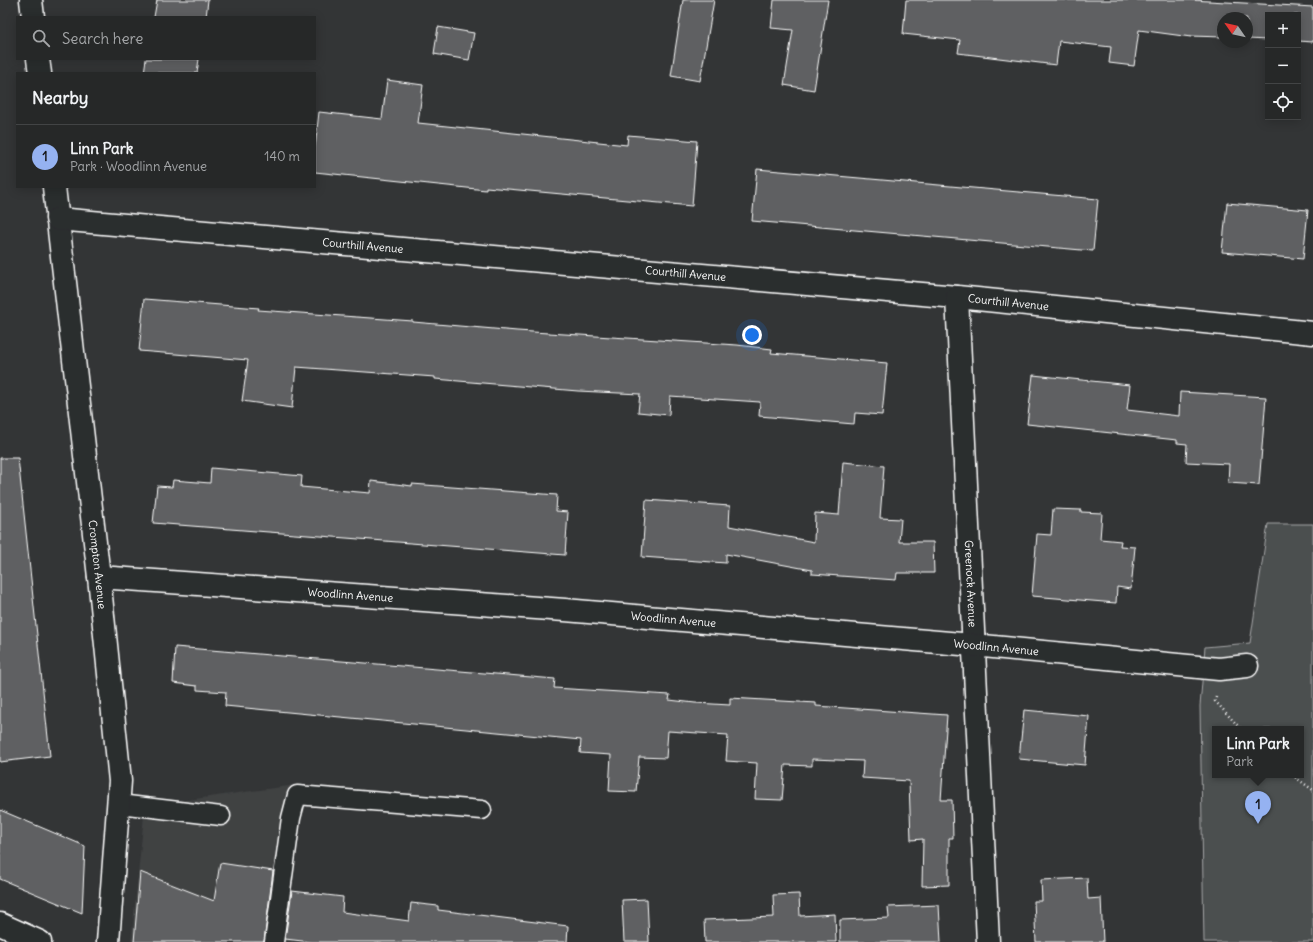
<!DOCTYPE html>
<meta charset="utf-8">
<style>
:root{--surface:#262828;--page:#323434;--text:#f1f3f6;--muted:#a4a6a8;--line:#424445;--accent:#95b2f1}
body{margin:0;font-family:Delius,sans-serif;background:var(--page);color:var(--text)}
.controls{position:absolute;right:12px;top:12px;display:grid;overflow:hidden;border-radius:0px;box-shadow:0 2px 10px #0003}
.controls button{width:36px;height:36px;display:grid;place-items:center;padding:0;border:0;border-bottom:1px solid var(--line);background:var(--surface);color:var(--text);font:20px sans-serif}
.compass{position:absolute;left:1217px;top:12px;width:36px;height:36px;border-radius:50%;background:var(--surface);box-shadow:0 2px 10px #0003;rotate:304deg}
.you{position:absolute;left:752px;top:335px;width:14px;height:14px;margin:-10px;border:3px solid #fff;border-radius:50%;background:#1a73e8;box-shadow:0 0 0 6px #1a73e833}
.badge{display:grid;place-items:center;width:26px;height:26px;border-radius:50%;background:var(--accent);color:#111;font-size:13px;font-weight:700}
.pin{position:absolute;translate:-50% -33px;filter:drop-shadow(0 1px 2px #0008)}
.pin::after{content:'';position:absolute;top:21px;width:14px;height:12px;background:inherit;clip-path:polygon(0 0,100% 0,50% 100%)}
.popup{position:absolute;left:1212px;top:726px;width:92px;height:52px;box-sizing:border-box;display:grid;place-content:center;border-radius:0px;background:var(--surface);filter:drop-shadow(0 1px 3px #0005);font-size:13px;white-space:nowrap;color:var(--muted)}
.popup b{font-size:15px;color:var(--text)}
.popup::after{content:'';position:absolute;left:50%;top:100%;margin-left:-8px;border:8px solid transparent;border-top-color:var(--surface)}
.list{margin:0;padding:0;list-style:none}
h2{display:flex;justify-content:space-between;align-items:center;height:52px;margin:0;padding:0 16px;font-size:17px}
h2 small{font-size:13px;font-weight:400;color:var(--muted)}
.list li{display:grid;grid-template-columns:26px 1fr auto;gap:12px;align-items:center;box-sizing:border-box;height:64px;padding:0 16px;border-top:1px solid var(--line)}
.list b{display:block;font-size:15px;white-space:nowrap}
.list p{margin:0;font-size:13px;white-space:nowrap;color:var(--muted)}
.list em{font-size:13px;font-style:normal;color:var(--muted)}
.icon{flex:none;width:22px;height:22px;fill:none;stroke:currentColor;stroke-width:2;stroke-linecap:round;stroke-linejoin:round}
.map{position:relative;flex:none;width:1313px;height:942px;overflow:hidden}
.search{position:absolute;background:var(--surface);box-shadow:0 2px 10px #0003;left:16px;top:16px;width:300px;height:44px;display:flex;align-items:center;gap:10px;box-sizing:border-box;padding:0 14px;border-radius:0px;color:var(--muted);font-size:15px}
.panel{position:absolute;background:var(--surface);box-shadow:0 2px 10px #0003;left:16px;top:72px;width:300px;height:116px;border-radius:0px}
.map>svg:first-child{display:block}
</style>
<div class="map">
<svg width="1313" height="942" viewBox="0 0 1313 942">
<rect width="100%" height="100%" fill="#333536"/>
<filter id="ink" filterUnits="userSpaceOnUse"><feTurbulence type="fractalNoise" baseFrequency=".025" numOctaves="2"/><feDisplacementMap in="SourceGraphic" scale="8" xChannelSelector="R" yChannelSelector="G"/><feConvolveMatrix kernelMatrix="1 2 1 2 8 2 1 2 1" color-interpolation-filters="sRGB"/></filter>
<g filter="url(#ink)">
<path fill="#404243" d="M303,784L297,795L291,818L293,942H131L145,806Z"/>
<path fill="#4c4f50" stroke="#a6a7a8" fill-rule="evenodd" d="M1268,524H1313V942H1204L1200,706L1205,647L1250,643ZM1215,729H1301V775H1215Z"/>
<path fill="#5f6162" stroke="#fff" d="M157,0H208L206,17H154Z
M683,0H714L700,81L671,76Z
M774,0H828L814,90L784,85L793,30L771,28Z
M906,0H1191L1313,7V42L1298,41V15H1268V40L1247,39V18H1223V37L1191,36V37L1139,30L1134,66L1109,63L1111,47L1059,41L1056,65L958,53L960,40L903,34Z
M438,27L474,33L469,60L434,54Z
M146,59H199L197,73H144Z
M387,80L423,85L418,123L627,145L628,135L697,141L692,206L486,187V190L315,172V148L319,112L382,119Z
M757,169L1098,199L1093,251L752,221Z
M1227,203L1308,210L1303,259L1222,252Z
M144,299L259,308L258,310L413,321V322L517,331L737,345L772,349L771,353L887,363L882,415L855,413L854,424L759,416L760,402L670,396L669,415L638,412L640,394L578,391L435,379V377L296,367L292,408L242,401L248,360L139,351Z
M1033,375L1130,385L1127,410L1179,416L1180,392L1266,397L1259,485L1228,483L1229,464L1186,462L1187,444L1177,443V440L1027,424Z
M0,458H18L50,756L0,762Z
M843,462L884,466L880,518L901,519L899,542H933L934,573H897L896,580L812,574V570L726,554V563L642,557L646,500L730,506L729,526L814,542L815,513L839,515Z
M211,468L302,476L301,487L370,493L371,481L412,486V484L557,495L556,511L568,512L565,555L153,523L157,486L172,487L173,480L210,483Z
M1053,509L1081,510V512L1102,513L1100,539L1121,541L1120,546L1135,547L1131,589L1117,587L1116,603L1032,596L1037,534L1051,535Z
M175,647L555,679L554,688L670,695L669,700L695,703L730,705V698L816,703V706L947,715L941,800H952L953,838H949V885L922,886L923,839L911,840L909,781L862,778L863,761L812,759V766L785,765L782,800L755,799L757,763L726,761L728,735L668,731L666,758L639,757L636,792L609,791L611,755L580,753L581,740L225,706L226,692L197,690V686L173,683Z
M1024,710L1089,716L1085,765L1019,759Z
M0,810L85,846L82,913L0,879Z
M220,863L273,871L264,942H134L140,872L214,901Z
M1087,878L1088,899L1101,898L1103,942H1036L1034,901H1042L1041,880Z
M292,891L343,897L342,912L409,921L411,903L438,906V910L568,926L567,942H311L285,939Z
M799,894L800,916L835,914L836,942H705L704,920L774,917L773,895Z
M647,899L649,942H624L622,900Z
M939,905L941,942H840V920L889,918L888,907Z"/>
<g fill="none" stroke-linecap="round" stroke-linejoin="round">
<defs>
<path id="service" d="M119,804L221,816
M274,942L291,818L297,795L482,810"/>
<g id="minor">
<path d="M31,0L33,17"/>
<path d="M38,59L40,73"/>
<path id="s1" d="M54,187L99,577L120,781L108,942"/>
<path id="s2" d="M57,219L957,297L1313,333"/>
<path id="s3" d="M957,297L988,942"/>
<path id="s4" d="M99,577L565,610L973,645L1219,669L1247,666"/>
</g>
<path id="tertiary" d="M0,924L40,942"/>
</defs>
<use href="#service" stroke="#fff" stroke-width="21"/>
<use href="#minor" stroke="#fff" stroke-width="25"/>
<use href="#tertiary" stroke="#fff" stroke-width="25"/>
<path stroke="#fff" stroke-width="2.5" stroke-dasharray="1 3" stroke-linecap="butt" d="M1216,697L1215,701L1241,729
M1292,775L1313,790"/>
<use href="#service" stroke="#2a2d2e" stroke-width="18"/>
<use href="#minor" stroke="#2a2d2e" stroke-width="22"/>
<use href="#tertiary" stroke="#2a2d2e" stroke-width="22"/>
</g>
</g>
<g text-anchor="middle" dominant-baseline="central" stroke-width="4" stroke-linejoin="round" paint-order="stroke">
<g font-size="11" fill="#fff" stroke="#2a2d2e">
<text stroke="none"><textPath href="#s2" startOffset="307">Courthill Avenue</textPath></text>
<text stroke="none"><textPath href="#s2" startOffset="631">Courthill Avenue</textPath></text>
<text stroke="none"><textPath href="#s2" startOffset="955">Courthill Avenue</textPath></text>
<text stroke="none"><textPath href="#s1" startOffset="380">Crompton Avenue</textPath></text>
<text stroke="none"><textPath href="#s3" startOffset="287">Greenock Avenue</textPath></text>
<text stroke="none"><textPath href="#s4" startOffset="252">Woodlinn Avenue</textPath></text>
<text stroke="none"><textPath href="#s4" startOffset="576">Woodlinn Avenue</textPath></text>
<text stroke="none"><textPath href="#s4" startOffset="900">Woodlinn Avenue</textPath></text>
</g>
</g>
</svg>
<div class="controls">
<button>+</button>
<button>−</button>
<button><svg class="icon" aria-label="locate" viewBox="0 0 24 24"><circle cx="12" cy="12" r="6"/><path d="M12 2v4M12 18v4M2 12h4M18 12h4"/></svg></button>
</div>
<svg class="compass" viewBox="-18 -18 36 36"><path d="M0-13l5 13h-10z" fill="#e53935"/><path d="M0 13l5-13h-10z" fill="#a4a6a8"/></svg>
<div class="you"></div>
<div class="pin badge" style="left:1258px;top:824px">1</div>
<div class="popup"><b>Linn Park</b>Park</div>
<div class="search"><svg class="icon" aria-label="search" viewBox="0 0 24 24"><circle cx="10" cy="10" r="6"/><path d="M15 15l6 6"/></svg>Search here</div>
<section class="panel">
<h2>Nearby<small></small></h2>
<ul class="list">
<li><span class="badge">1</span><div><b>Linn Park</b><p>Park · Woodlinn Avenue</p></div><em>140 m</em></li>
</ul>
</section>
</div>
